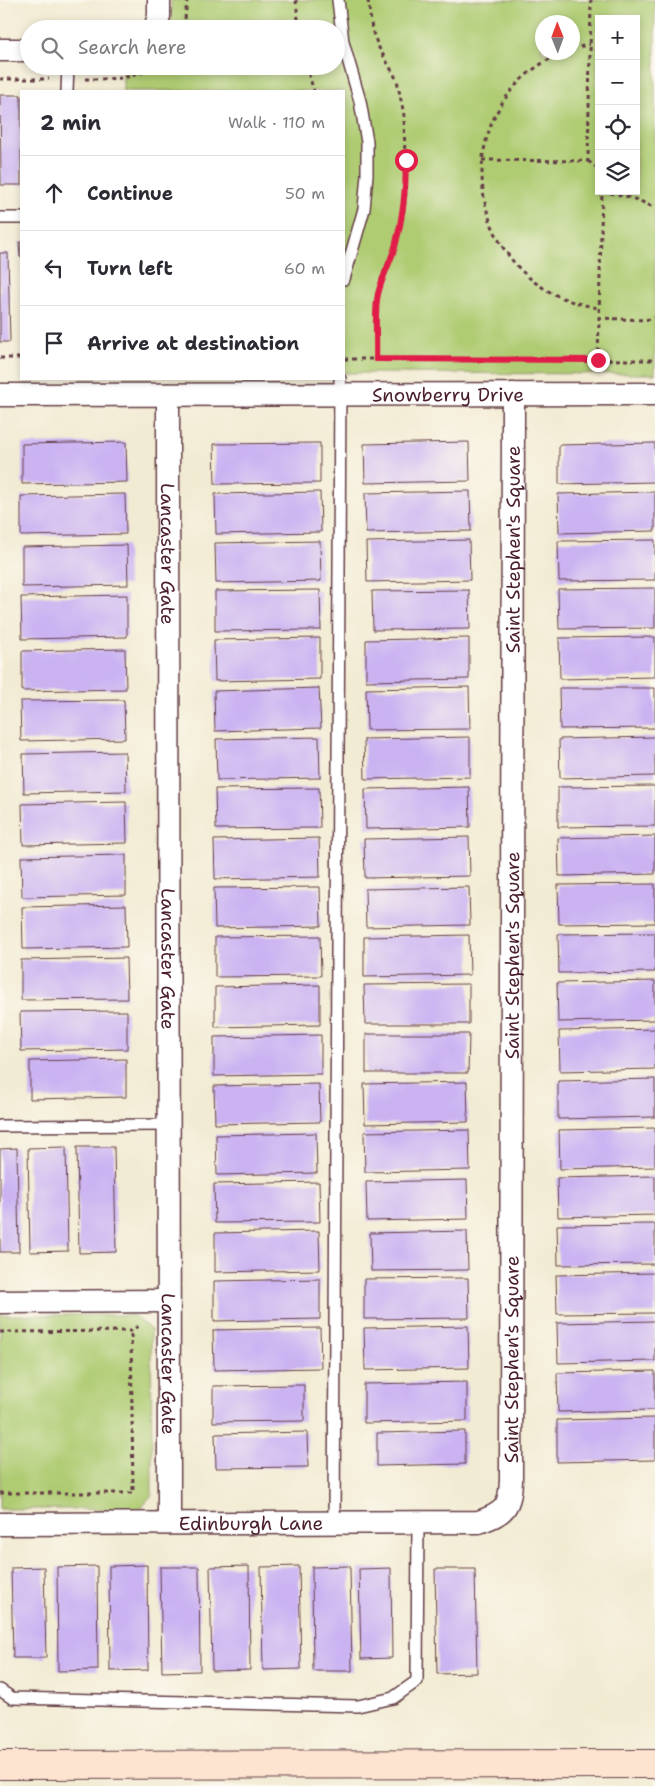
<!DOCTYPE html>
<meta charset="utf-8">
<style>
:root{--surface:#fff;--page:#f7f7f7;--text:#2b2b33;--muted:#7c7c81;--line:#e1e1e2}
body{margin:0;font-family:"Shantell Sans",sans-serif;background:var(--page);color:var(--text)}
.controls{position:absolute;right:15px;top:15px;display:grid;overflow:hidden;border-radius:0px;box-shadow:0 2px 8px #0003}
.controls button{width:45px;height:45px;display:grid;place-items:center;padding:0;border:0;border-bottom:1px solid var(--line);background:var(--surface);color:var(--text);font:25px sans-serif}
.compass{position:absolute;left:535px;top:15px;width:45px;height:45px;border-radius:50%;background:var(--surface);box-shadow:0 2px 8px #0003;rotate:359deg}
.stop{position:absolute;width:15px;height:15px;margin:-11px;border:4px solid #e11d48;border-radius:50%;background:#fff}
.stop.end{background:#e11d48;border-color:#fff;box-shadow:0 1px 5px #0008}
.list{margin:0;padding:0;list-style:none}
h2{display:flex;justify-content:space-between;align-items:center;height:65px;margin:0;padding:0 20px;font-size:21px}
h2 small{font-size:16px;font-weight:400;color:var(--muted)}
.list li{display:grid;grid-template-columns:32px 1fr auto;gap:15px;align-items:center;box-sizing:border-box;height:75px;padding:0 20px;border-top:1px solid var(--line)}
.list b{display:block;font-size:19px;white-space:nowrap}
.list em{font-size:16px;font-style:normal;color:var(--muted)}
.icon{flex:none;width:28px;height:28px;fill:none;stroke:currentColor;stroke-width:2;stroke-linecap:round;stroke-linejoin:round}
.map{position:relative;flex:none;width:655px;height:1786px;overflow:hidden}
.search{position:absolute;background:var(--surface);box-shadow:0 2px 8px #0003;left:20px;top:20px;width:325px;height:55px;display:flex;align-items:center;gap:12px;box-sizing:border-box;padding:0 18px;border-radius:28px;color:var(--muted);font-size:19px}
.panel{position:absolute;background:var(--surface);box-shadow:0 2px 8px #0003;left:20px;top:90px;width:325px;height:290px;border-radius:0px}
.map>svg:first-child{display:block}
</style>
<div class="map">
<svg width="655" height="1786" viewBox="0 0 655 1786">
<rect width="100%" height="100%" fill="#fbf7ec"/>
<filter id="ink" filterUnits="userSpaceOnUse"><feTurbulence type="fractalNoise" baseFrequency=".02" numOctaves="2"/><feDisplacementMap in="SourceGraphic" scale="10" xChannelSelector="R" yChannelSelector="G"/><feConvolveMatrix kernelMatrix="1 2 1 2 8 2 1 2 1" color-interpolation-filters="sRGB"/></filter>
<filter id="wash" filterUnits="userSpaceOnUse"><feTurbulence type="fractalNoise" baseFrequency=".0096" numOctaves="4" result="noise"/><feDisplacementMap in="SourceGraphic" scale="20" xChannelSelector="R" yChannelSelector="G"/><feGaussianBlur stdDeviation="1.12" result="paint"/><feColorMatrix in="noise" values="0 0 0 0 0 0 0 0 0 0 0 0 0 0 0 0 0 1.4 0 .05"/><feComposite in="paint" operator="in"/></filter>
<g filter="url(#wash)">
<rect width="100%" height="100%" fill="#f2ebd3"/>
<path fill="#afcc73" stroke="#7c764f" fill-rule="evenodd" d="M171,0H655V374L344,373V91H123V66H336V29H166L171,19ZM599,19H636V191H599ZM542,22H572V52H542Z
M0,1315H133L151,1330L152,1495L139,1509H0Z"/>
<g id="blocks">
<path fill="#cbb3f2" d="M0,95H21V185H1Z
M19,242H21V257H20Z
M0,253H8L10,342H0Z
M126,442L127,482L22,484V444Z
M469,442L470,481L365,483L364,444Z
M320,443V483L215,484L214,444Z
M655,443V482L559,484V445Z
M470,491L471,531L366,533L365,493Z
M320,492L321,532L216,534L215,494Z
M655,492V531L559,533L558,494Z
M125,494L126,534L21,536V496Z
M469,540L470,580L367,582L366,542Z
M655,540V580L559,581L558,541Z
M320,541L321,581L216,583L215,543Z
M127,545L128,585L22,587V547Z
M655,588V628L559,629L558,589Z
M320,590L321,630L215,631V591Z
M469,590L470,629L373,630L372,591Z
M127,595V637L22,639L21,597Z
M655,637V677L560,679L559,638Z
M320,638V679L215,681L214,640Z
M469,638V679L366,681V640Z
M125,649L126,689L22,691V651Z
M469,687L470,729L367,730L366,689Z
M319,688L321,728L215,731L214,691Z
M559,688H655V728L560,729Z
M124,700L125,739L21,741L20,701Z
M319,737L320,778L217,780L216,739Z
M470,737V777L365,779L364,739Z
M655,737V776L560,778L559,739Z
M125,752L126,791L24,793L23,754Z
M655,786V826L558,827V787Z
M469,787L470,827L366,829L365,789Z
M319,788L320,828L216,829L215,789Z
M126,802L127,843L23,845L22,804Z
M655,836V874L559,876L558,838Z
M469,837L470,876L365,878L364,839Z
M319,838L320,877L215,879L214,840Z
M126,855V895L22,897L21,857Z
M655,884V923L559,924L558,885Z
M320,887L321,926L215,928L214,888Z
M469,887L470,925L366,927L365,889Z
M126,905L127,947L23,949L22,907Z
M655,933V972L559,973L558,934Z
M469,935L470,975L364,977V937Z
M320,936L321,976L215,977V937Z
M126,958L127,999L21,1000V960Z
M655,981V1020L558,1022L557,983Z
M469,984V1024H365L364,985Z
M320,985V1025L215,1027V987Z
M127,1011V1049L21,1051L20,1012Z
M655,1029V1069L560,1071L559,1031Z
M366,1034H469L468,1073H366Z
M321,1035V1074L214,1076V1037Z
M126,1059V1097L30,1099V1061Z
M655,1079V1117L558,1119V1081Z
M467,1082L468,1122L365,1124L364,1084Z
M319,1084L320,1122L215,1124L214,1086Z
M655,1128V1167L560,1169L559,1130Z
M469,1130L470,1170L365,1172L364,1132Z
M316,1133L317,1173L217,1175L216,1135Z
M66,1147L68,1251L30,1252L28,1148Z
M77,1147H114L116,1252L79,1253Z
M17,1148L19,1252H0V1149Z
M655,1176V1215L558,1217L557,1178Z
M467,1180L468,1219L367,1221L366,1182Z
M319,1182L320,1222L215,1223L214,1184Z
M655,1224V1264L558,1265L557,1225Z
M319,1231L320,1270L215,1272V1233Z
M467,1231L468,1270L371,1271L370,1233Z
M655,1273V1313L557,1314L556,1275Z
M468,1278L469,1318L364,1319V1279Z
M320,1279V1319L214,1321V1281Z
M655,1321V1361L558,1363L557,1323Z
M468,1326L469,1368L365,1370L364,1328Z
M320,1328L321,1368L214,1370L213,1330Z
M655,1371V1410L558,1412L557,1373Z
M467,1382V1421L364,1423V1384Z
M304,1385V1421L213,1422V1386Z
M655,1418V1460L557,1462V1420Z
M465,1431V1464L377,1466V1433Z
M307,1432L308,1467L216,1468L215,1434Z
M147,1565L148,1670L110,1671L109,1566Z
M97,1566L98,1670L58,1671L57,1567Z
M249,1566L250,1670L212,1671L210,1567Z
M299,1566L301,1669L263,1670L261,1567Z
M350,1566L352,1671H313L312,1567Z
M44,1567L46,1658H13L11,1568Z
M160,1567H199L200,1671L162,1672Z
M391,1568L392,1658L361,1659L359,1569Z
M435,1569H475L477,1673L437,1674Z"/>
</g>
</g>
<g filter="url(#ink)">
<use href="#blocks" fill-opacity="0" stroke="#633e44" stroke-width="1"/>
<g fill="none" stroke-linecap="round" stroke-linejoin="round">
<defs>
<path id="service" d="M338,0L343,42L360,101L367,142V174L364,209L344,279
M67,91L68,66
M0,218H21
M0,1126L168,1125
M334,1523L340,379
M0,1690L12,1698L358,1706L393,1698L417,1681L418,1522"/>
<g id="minor">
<path d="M155,29L159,16V0"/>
<path d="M0,50H29"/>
<path id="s1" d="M0,395L655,394"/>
<path id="s2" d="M168,395L169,1523"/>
<path d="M0,1302L168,1301"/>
<path id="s3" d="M0,1524L479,1522C505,1513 510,1507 511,1480L513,394"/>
</g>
<path id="secondary" d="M0,1765L655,1764"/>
</defs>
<use href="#service" stroke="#633e44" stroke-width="14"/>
<use href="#minor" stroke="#633e44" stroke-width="25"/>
<use href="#secondary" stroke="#633e44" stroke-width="30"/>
<path stroke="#633e44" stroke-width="3" stroke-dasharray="4 4" stroke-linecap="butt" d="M296,0L299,29
M368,0L372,30L378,46L397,80L404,115L405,160L406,189L403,214L395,248L383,275L377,296L376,359
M185,19L187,0
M572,49L590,44
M564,52C546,60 530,70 517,84C456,149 478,259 558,296C571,302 584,305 598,308
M306,66L314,91
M0,79H49
M85,79C115,79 130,80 157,66
M482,160L588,161L591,0
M588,161L599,169
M602,192C622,194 637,199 655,208
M598,318L645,320L655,318
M0,358H21
M344,359L655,360
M598,360L602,191
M0,1332L131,1331L138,1326
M0,1493H133L131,1331"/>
<use href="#service" stroke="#fff" stroke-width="11"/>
<use href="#minor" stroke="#fff" stroke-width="22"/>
<use href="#secondary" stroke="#fde4d1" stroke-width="28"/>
</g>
</g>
<g fill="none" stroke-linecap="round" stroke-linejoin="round" filter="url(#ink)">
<path stroke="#e11d48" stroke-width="6" d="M406,160C406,190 403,218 395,247C390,263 382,277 378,294C374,310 377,341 376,359L598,360"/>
</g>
<g text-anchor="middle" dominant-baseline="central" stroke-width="5" stroke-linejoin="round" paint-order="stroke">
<g font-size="19" fill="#4a1f2b" stroke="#fbf7ec">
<text stroke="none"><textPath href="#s1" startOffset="448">Snowberry Drive</textPath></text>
<text stroke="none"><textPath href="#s3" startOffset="1468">Saint Stephen's Square</textPath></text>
<text stroke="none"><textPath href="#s2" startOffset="159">Lancaster Gate</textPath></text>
<text stroke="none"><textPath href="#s3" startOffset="1062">Saint Stephen's Square</textPath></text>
<text stroke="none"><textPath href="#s2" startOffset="564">Lancaster Gate</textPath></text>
<text stroke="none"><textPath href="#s3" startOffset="658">Saint Stephen's Square</textPath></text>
<text stroke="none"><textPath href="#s2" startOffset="969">Lancaster Gate</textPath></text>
<text stroke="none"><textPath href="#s3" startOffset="251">Edinburgh Lane</textPath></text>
</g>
</g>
</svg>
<div class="controls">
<button>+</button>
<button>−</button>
<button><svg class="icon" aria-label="locate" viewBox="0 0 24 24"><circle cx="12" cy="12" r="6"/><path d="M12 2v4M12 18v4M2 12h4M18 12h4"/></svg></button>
<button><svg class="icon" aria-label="layers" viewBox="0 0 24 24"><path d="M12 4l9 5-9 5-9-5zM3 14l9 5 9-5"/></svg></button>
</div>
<svg class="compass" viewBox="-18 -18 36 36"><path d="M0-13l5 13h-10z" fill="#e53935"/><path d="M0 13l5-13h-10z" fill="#7c7c81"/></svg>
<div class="stop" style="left:406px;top:160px"></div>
<div class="stop end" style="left:598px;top:360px"></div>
<div class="search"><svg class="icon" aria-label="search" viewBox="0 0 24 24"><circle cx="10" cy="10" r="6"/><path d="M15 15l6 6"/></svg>Search here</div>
<section class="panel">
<h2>2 min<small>Walk · 110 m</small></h2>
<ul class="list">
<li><svg class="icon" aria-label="ahead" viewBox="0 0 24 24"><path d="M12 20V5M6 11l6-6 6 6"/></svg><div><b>Continue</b></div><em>50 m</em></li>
<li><svg class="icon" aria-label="left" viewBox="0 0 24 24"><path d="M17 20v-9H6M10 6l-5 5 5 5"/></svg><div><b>Turn left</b></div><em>60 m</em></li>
<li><svg class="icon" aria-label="arrive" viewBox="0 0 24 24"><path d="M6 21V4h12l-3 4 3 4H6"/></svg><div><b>Arrive at destination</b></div></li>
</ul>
</section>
</div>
